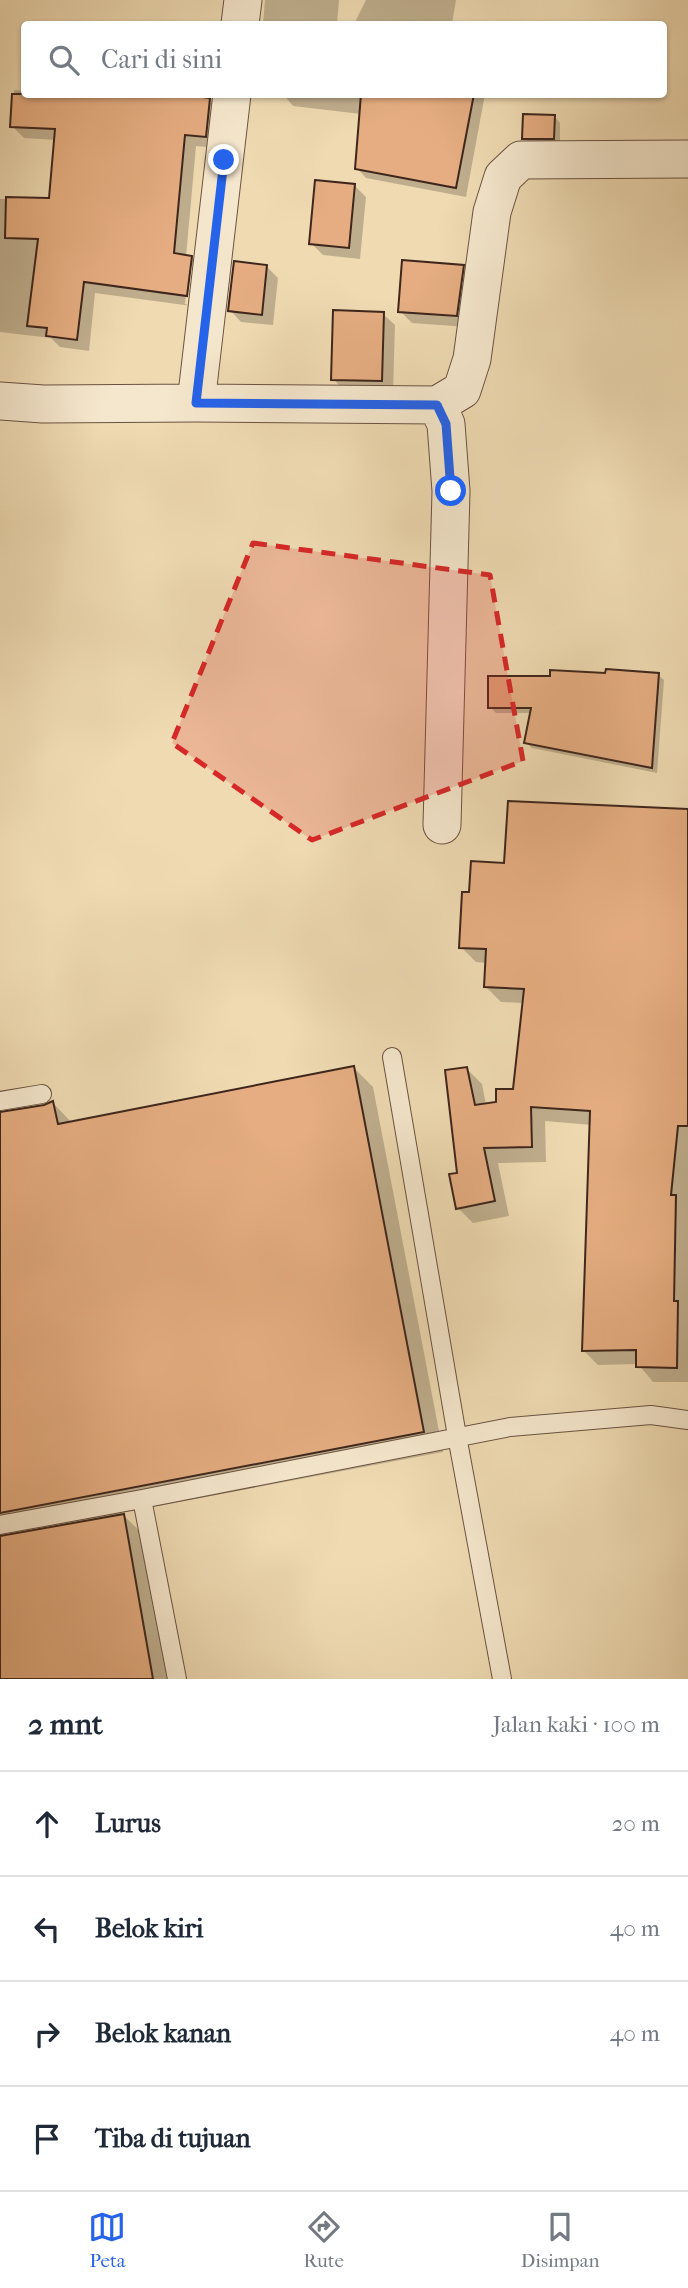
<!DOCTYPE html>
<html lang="id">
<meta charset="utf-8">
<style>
:root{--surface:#fff;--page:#f6f6f7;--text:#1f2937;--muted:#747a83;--line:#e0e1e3;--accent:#2563eb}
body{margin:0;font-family:"IM FELL French Canon",serif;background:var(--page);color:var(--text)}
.stop{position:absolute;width:21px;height:21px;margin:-16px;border:5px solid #2563eb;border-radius:50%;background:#fff}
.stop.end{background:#2563eb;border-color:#fff;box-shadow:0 2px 7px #0008}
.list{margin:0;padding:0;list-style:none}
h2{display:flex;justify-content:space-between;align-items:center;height:91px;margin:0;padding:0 28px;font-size:30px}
h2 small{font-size:23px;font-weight:400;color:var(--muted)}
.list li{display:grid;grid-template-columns:46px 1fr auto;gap:21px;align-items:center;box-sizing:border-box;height:105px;padding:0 28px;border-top:2px solid var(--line)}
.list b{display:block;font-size:26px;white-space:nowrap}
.list em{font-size:23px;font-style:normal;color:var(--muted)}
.icon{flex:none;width:38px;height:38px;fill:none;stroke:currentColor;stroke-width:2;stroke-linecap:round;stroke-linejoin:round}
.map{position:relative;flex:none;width:688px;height:1679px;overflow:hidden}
.search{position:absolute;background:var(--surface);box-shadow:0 2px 5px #0004;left:21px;right:21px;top:21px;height:77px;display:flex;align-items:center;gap:18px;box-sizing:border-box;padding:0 24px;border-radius:7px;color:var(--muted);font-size:26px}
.sheet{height:511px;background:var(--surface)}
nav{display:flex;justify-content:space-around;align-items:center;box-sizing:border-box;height:98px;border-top:2px solid var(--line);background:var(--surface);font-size:19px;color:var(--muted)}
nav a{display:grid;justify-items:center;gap:4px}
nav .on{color:var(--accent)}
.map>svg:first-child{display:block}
</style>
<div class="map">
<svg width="688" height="1679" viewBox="0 0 688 1679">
<rect width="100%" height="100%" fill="#efdab2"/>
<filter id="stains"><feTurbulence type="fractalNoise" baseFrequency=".00286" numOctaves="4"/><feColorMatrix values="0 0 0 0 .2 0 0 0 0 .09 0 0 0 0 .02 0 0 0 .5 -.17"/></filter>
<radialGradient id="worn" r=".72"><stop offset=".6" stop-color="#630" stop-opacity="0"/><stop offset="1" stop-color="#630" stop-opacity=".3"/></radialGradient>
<path fill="#0003" fill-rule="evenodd" d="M265,0H339L337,24H263Z
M366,0H456L452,24H354Z
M14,90L24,91V94L210,100L221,112L217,148L196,146L186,257H191L203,269L199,307L95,293L89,351L60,347L51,338L0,332V199L51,200L56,140L24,138L12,126ZM189,265H193L188,305L185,304Z
M283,94H485L466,197L366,178L357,168L361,114L293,106Z
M555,117L560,123V144H530L524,138Z
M354,185L366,197L360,259L323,255L311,243Z
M463,266L475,278L468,327L412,323L400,311Z
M267,267L278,278L273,325L241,322L230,310Z
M383,314L395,325L393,392L345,391L333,379Z
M607,675H658L664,680L657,773L532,748L526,742L532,713H496L490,707Z
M688,811V1382H653L638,1364L598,1365L583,1350L592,1125L545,1121L546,1162L498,1163L509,1216L473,1223L458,1208L467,1069L482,1084L486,1105L497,1103L515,1091L524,1003L501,1002L486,987L487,963L476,962L461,947L471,894L506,865Z
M354,1068L373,1087L443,1452L121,1513L144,1535L169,1679H0V1114L53,1103L72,1123Z"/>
<path fill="#e5ad81" stroke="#3e261c" stroke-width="2" d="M12,94H182L210,98L206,137L185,135L174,253L192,256L187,296L84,282L77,340L46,336L47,328L27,326L38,239L5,238L6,197L49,198L55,129L10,127Z
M361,94H474L456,188L355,169Z
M523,114L555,115L554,139H522Z
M315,180L355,184L349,248L309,244Z
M402,260L464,265L457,316L398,312Z
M234,261L267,265L262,315L228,311Z
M333,310L384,312L382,381L331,380Z
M606,669L659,673L652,768L524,743L531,708H488V676H550V670L605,673Z
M508,801L688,809V1126H678L671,1195H676L674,1301H678L677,1368L636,1367V1350L582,1351L590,1111L531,1107L532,1147L484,1148L495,1201L456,1209L449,1174L457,1173L445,1070L467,1067L475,1105L496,1102V1089H513L524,989L484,987L486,949L459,948L462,892H469L471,861L504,863Z
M354,1066L424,1432L0,1513V1112L44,1105L53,1101L58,1124Z
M124,1514L153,1679H0V1536Z"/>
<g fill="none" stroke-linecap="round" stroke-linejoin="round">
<defs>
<path id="service" d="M392,1057L457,1436L502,1679
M0,1101L42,1094
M142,1499L177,1679
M0,1525L142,1499L510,1427L651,1415L688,1420"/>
<path id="minor" d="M240,24L243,0
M0,401L43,404L196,403L437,405L462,390L472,359L492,212L503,177L521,160L688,159
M196,403L232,94
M437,405L446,424L451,491L442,825"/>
</defs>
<use href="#service" stroke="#6a5342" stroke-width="20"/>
<use href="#minor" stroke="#6a5342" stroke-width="39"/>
<use href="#service" stroke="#f5e7cd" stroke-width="18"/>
<use href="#minor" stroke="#f5e7cd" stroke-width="37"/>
</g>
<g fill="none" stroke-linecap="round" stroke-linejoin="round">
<path stroke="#2563eb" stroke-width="9" d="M224,160L196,403L437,405L446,424L451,491"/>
</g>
<path fill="#d62828" fill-opacity="0.2" stroke="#d62828" stroke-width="5" stroke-dasharray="14 9" stroke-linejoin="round" d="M253,543L490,575L523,761L312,840L172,743Z"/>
<rect width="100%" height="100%" filter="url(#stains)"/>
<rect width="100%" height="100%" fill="url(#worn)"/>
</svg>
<div class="stop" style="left:451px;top:491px"></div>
<div class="stop end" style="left:224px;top:160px"></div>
<div class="search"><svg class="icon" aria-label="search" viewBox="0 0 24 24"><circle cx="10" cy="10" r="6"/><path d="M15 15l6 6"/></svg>Cari di sini</div>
</div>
<section class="sheet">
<h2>2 mnt<small>Jalan kaki · 100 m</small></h2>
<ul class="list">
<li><svg class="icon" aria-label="ahead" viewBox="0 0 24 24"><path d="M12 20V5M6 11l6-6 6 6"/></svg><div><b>Lurus</b></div><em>20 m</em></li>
<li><svg class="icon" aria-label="left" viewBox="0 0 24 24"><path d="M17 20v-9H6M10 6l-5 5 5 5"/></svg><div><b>Belok kiri</b></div><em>40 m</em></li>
<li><svg class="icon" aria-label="right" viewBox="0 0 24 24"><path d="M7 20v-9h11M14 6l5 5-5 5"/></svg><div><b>Belok kanan</b></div><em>40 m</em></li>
<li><svg class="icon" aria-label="arrive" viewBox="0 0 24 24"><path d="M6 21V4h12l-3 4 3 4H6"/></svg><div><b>Tiba di tujuan</b></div></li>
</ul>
</section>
<nav>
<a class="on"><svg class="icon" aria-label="map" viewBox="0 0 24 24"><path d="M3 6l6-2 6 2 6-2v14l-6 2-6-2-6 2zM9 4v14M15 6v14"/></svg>Peta</a>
<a><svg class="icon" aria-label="directions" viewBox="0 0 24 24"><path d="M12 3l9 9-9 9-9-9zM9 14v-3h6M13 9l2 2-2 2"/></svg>Rute</a>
<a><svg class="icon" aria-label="saved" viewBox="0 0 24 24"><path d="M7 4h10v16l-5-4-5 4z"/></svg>Disimpan</a>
</nav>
